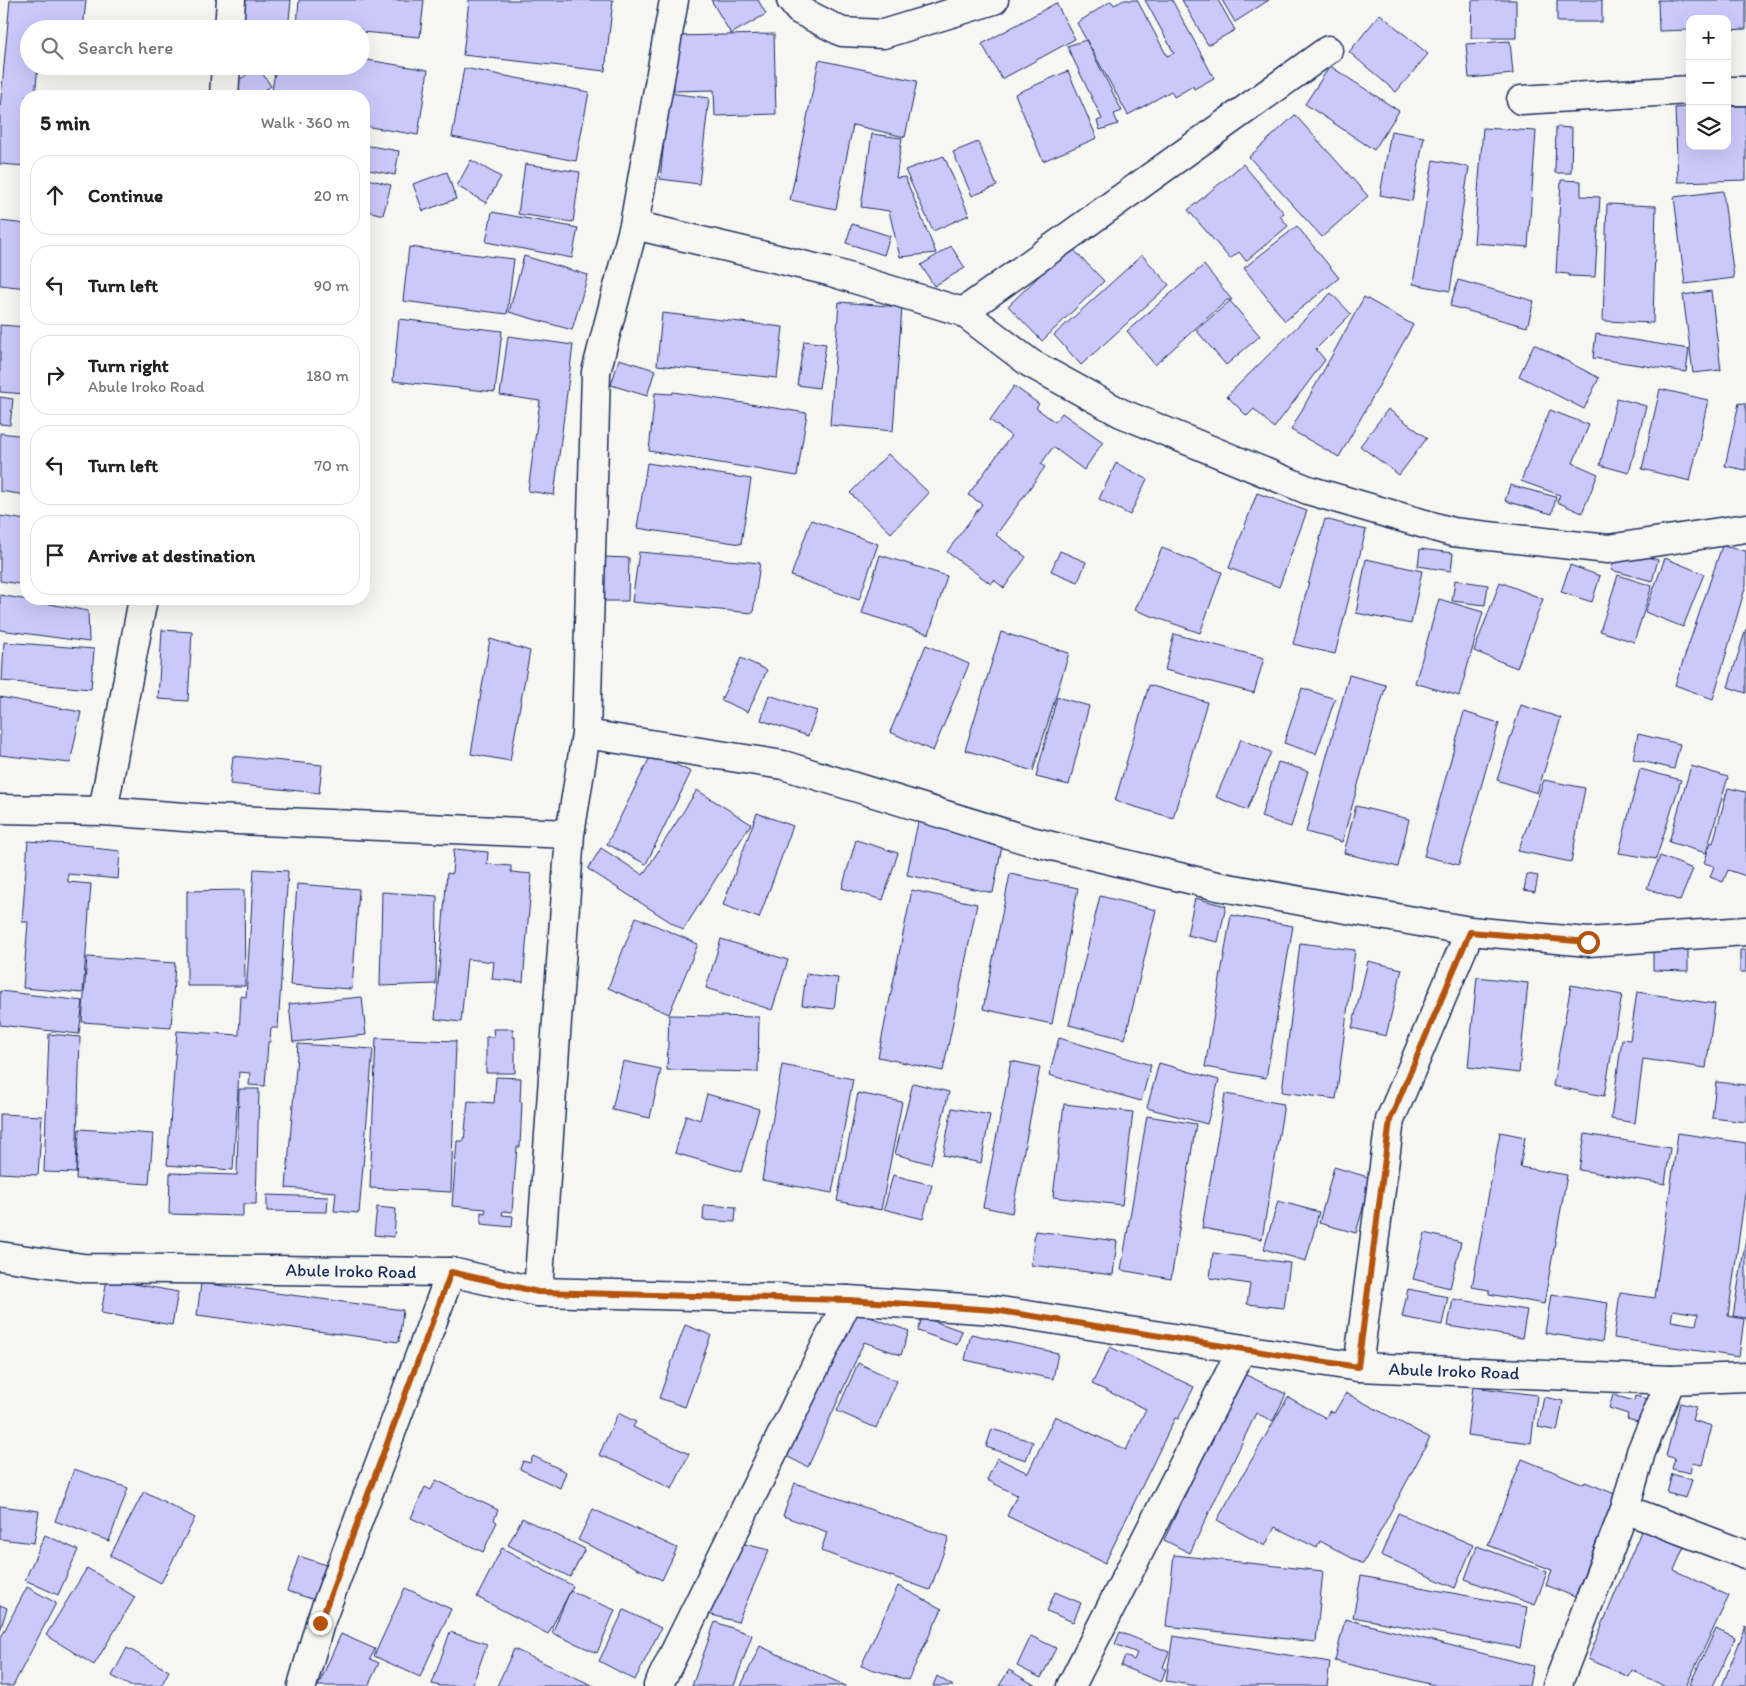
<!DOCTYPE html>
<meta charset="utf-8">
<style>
:root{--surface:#fff;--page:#f2f2f2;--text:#222;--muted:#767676;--line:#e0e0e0}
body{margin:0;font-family:Itim,sans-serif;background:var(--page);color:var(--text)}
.controls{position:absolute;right:15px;top:15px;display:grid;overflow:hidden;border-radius:10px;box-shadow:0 5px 20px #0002}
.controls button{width:45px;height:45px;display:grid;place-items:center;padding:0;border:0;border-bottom:1px solid var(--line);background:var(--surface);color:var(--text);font:25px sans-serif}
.stop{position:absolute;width:15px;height:15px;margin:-11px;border:4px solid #b45309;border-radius:50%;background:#fff}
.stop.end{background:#b45309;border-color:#fff;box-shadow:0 1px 5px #0008}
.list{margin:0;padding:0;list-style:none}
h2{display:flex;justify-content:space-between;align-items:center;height:65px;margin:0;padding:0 20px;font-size:21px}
h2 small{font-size:16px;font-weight:400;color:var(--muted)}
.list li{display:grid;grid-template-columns:32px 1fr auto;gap:15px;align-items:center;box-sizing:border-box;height:80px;margin:0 10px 10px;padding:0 10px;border:1px solid var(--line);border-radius:20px}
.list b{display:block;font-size:19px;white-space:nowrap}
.list p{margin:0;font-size:16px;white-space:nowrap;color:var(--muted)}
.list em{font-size:16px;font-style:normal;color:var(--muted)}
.icon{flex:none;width:28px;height:28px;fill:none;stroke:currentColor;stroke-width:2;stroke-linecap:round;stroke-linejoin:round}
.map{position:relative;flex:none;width:1746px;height:1686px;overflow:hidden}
.search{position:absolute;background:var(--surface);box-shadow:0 5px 20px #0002;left:20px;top:20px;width:350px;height:55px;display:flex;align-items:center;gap:12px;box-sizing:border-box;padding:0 18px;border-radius:28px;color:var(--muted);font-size:19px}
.panel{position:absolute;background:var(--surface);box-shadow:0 5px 20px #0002;left:20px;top:90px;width:350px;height:515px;border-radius:20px}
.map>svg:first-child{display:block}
</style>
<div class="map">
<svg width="1746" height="1686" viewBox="0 0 1746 1686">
<rect width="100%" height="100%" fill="#f6f6f2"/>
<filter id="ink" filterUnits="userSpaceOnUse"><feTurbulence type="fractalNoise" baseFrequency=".02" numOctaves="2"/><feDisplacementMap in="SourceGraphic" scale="10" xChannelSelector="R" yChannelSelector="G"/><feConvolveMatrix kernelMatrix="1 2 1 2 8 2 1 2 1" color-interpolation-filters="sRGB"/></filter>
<g filter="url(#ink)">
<path fill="#cbc9fc" stroke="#1b2f5e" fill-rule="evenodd" d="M10,0H86L83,29H29V66H38L35,96H26V166L0,164V109Z
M246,0H291L288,29L243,26Z
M299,0H424L420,37L361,32V29H323L297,27Z
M469,0H613L605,71L463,55Z
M711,0H758L766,14L731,34Z
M1124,0H1137L1167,56L1174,53L1145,0H1172L1214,78L1194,89L1193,86L1174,97L1171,91L1128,115L1077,23L1111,1L1114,5Z
M1182,0H1218L1235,30L1208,45Z
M1222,0H1269L1235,22Z
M1472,0H1516V38H1471Z
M1557,0H1602V22H1557Z
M1658,0H1746V29L1727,30V19H1690V30L1659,31Z
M1056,3L1075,39L1002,79L982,44Z
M1380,14L1428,54L1396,92L1349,52Z
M774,34L776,114L715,116L714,90L674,91L673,36Z
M1086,40L1122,111L1114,114L1118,124L1100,130L1097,121L1102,119L1067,46Z
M1510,41L1513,74L1469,78L1466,44Z
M361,59L428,70L418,135L364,126V96H271L276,66H361Z
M819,60L917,81L905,137L853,125L836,209L790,200Z
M1330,66L1399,111L1374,150L1305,104Z
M258,67L271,86L256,96H241L233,84Z
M464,68L589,92L576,161L452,137Z
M1068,71L1097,138L1043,161L1015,94Z
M669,93L709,98L699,184L660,179Z
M1727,106H1746V180L1678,182L1675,108L1690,107V146H1727Z
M1295,115L1368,196L1322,237L1249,157Z
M1556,127L1572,128L1571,173H1555Z
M1483,128L1536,131L1528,247L1474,243Z
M1391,131L1424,137L1412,201L1380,195Z
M872,134L902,138L896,178L905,177L936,253L900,257L889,211L861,207Z
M978,142L997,186L972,196L953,152Z
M364,145L399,151L395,175L364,169Z
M944,156L969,215L933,231L905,170Z
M471,160L501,177L486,203L457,186Z
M1433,160L1469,167L1450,291L1413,284Z
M525,164L580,172L573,222L518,214Z
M1243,164L1284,213L1280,216L1288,226L1246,261L1239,252L1230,259L1188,210Z
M447,172L456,199L423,211L413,184Z
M364,178L391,185L383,215L364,210Z
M1561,180L1581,181V196L1600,197L1595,277L1569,276V274L1556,273Z
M1723,191L1734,278L1685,284L1674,197Z
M1607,204L1656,206L1653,323L1603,321Z
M492,212L578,228L572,258L486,242Z
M0,221L26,224V288L0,285Z
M852,224L890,236L884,255L846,243Z
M1297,226L1339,278L1285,321L1244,268Z
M951,246L965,268L934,286L921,265Z
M1070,246L1104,281L1042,341L1008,306Z
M409,247L514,259L507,314L403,301Z
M1142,255L1169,285L1081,365L1054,335Z
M524,256L588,275L572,330L509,312Z
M1204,265L1232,300H1227L1155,365L1127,331Z
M1458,280L1534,301L1527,327L1450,306Z
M1711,291L1721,370L1693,373L1683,295Z
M1331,293L1351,314L1316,349L1325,360L1274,428L1254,409L1247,416L1227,396Z
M1364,297L1413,325L1339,457L1291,430Z
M1230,301L1260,336L1226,365L1196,330Z
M839,302L902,307L893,431L830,425Z
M662,313L783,327L777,378L657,365Z
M399,319L502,331L495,392L393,381Z
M0,325L26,327L25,394L0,392Z
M1596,334L1689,349L1686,372L1593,358Z
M508,336L573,345L554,495L528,491L540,401L500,395Z
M804,341L826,344L819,388L797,385Z
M1534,344L1599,378L1584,409L1519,376Z
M619,359L655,370L647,396L611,385Z
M1014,386L1039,404L1036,408L1055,422L1062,413L1103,442L1084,470L1053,447L1041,464L1045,467L996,535L1026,557L1004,588L994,580L991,584L947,552L982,504L968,495L1011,436L990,420Z
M1660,389L1708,400L1690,481L1642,469Z
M673,392L807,413L797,476L649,451L655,393L672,394Z
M0,397L13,399L10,425L0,424Z
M1617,398L1646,406L1629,473L1600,465Z
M1739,403L1746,404V470L1725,466Z
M1388,409L1427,438L1399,475L1360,446Z
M1550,410L1589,425L1573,463L1598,474L1582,513L1557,502L1560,495L1521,481Z
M0,433L26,436V495L0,491Z
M888,454L929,493L891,533L850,493Z
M647,463L751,479L741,544L637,528Z
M1116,463L1147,479L1130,515L1099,499Z
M1510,485L1556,497L1552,514L1505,501Z
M1257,493L1307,511L1279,587L1229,568Z
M0,516L26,520V585L0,581Z
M1325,519L1366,530L1335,654L1293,644Z
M811,520L878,544L859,600L791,576Z
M1722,546L1746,551V585L1713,699L1675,685Z
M1162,548L1222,572L1200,633L1135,610Z
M1617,548L1658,560L1652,581L1611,570Z
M1420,549L1453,553L1451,571L1418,566Z
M1060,551L1086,562L1078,582L1051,571Z
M639,552L760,563L753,613L632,602Z
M880,555L947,576L929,634L862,613Z
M603,557L629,558L628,601H602Z
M1665,558L1704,574L1683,627L1645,612Z
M1366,559L1422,571L1411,624L1356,613Z
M1570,565L1600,576L1592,602L1561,592Z
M1618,575L1652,586L1634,642L1600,631Z
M1455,580L1488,585L1485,605L1452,601Z
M1500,582L1543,599L1517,668L1474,651Z
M0,595L88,611L89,642L0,630Z
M1439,599L1483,612L1459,696L1415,683Z
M1746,629V693L1728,687Z
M162,630L192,632L188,701L158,699Z
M1001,632L1069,653L1033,771L965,750Z
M1174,634L1264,658L1254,693L1165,670Z
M490,639L530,651L510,761L471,754Z
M4,642L94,649L91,689L2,681Z
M926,645L969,664L933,751L890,732Z
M741,658L767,670L748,712L721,700Z
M1349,675L1386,685L1342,842L1306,832Z
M1149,685L1207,702L1173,818L1115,801Z
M1302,688L1335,699L1316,754L1284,743Z
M769,695L817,711L808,736L761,720Z
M0,697L81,712L70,763L0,755Z
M1057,697L1089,706L1069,785L1036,777Z
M1521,705L1561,718L1537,793L1497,780Z
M1464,712L1499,723L1459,865L1424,856Z
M1638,734L1680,744L1674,769L1633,759Z
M1241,739L1271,752L1247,810L1216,797Z
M652,753L691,772L646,864L607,844Z
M233,756L322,765L319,793L230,784Z
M1278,762L1308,771L1291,827L1261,817Z
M1691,766L1728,777L1706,853L1669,842Z
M1640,769L1681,780L1656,859L1619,853Z
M1544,780L1585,788L1571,862L1518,851Z
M1728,788L1746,792V876L1728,870L1723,882L1710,877L1714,866L1704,863L1711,842L1713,843Z
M697,790L751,824L683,930L588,869L601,848L643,875Z
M1356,806L1409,819L1398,867L1344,853Z
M757,813L793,826L759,918L723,905Z
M918,822L1003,840L993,893L907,875Z
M856,840L898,853L883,900L842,888Z
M28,841L93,846V848L120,851L118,879L68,874V882L91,884L83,993L23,988L28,922H22Z
M454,849L488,852L487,864L511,866V872L532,874L523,982L492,979L494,962L467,959L461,1022L435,1019L447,873L452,874Z
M1660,856L1693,869L1680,901L1647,888Z
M254,869L288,871L278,1028H271L270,1042H268L265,1086L249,1085L250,1073L239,1072L233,1170L167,1165L177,1031L239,1035L241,996L246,997Z
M1010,874L1078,888L1052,1024L983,1009Z
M1527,874L1538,876L1535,892L1524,890Z
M297,884L359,889L352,989L290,985Z
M244,890L245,986H187V891Z
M912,890L977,904L943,1071L878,1057Z
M382,892L437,896L436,984L380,986Z
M1100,896L1156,910L1125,1039L1069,1025Z
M1195,898L1226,906L1218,942L1187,935Z
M1231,915L1293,926L1266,1078L1205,1067Z
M636,917L698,944L669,1014L608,988Z
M721,939L788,960L772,1010L706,988Z
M1300,943L1355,950L1336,1099L1282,1092Z
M1653,945L1688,946V971L1653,970Z
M1740,950H1746V972H1740Z
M87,957L175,963L171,1028L82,1022Z
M1368,961L1402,969L1386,1036L1352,1028Z
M806,974L838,978L834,1009L802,1005Z
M1477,977L1528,983L1519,1073L1468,1067Z
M1571,985L1622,995L1604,1096L1553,1086Z
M0,991L83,1001L79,1034L0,1025Z
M1637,992L1715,1004L1706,1068L1643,1059L1635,1123L1611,1119L1622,1039L1630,1040Z
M362,997L366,1035L293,1042L289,1004Z
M669,1015L759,1017L758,1072L667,1070Z
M493,1029H513V1037H515V1073H486V1037H494Z
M49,1034L80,1037L76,1173L44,1172Z
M376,1038L456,1041L451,1192L370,1188Z
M1059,1038L1151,1065L1141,1101L1049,1075Z
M298,1044L373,1049L359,1213L334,1211L336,1192L286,1188Z
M623,1061L661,1069L650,1118L612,1110Z
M1011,1061L1040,1067L1012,1213L983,1207Z
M1159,1063L1219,1080L1207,1124L1147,1108Z
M782,1065L853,1079L832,1193L762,1180Z
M496,1077L521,1078L520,1102H522L520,1147H517L512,1212L503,1211L502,1215L513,1216L512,1227L481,1224V1212L485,1213L486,1209L452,1206L457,1141H464L468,1101L494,1103Z
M1716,1082L1746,1085V1122L1712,1118Z
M913,1083L949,1092L931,1164L895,1154Z
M239,1089H259L256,1204H243V1216L169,1214L170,1173L237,1175Z
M858,1093L902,1102L881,1210L837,1201Z
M707,1094L759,1109L741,1172L675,1153L686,1115L700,1120Z
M1225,1094L1284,1104L1262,1239L1202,1228Z
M1064,1104L1133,1112L1122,1205L1053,1197Z
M952,1108L990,1115L981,1163L943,1155Z
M0,1114L42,1116L38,1175L0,1173Z
M1147,1116L1196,1124L1171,1279L1121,1270Z
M79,1129L153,1134L149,1184L76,1179Z
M1500,1132L1525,1137L1520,1167L1567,1175L1544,1304L1489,1294V1290L1472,1287Z
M1678,1133L1746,1143V1187L1728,1316L1744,1319L1739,1357L1614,1338L1620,1293L1655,1298ZM1673,1310L1698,1314L1696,1325L1671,1321Z
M1585,1134L1670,1148L1665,1184L1579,1170Z
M1334,1167L1371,1178L1356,1233L1319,1223Z
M893,1175L932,1185L923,1219L884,1209Z
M267,1195L328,1197L327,1212L267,1211Z
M1278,1201L1319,1212L1306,1261L1264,1249Z
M704,1205L736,1207L735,1222L703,1220Z
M377,1207L396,1209L394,1237L374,1235Z
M1035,1231L1117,1241L1113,1275L1031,1265Z
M1425,1233L1461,1242L1450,1288L1413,1279Z
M1746,1238V1318L1733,1316Z
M1213,1253L1290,1263L1284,1308L1247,1304L1250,1284L1210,1278Z
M107,1279L178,1292L172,1325L101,1313Z
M201,1283L403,1310L399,1342L197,1315Z
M1408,1289L1448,1297L1442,1325L1402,1317Z
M1551,1294L1608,1303L1602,1342L1545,1333Z
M1453,1299L1527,1310L1522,1338L1448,1326Z
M853,1311L909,1331L901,1355L864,1342L808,1467L780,1453Z
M922,1317L962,1331L957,1345L918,1331Z
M685,1325L711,1335L685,1407L659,1398Z
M971,1334L1058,1353L1053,1379L965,1360Z
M1110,1347L1194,1387L1178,1419L1175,1418L1105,1563L1007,1516L1017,1495L987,1480L997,1458L1028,1473L1055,1416L1126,1450L1146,1409L1092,1384Z
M858,1363L897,1381L876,1428L837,1411Z
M1242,1373L1286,1394L1273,1421L1256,1413L1190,1553L1164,1540Z
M1473,1387L1537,1395L1531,1443L1467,1435Z
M1346,1393L1430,1438L1363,1564L1320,1541L1317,1548L1275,1527L1265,1546L1217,1520L1288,1397L1326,1418L1329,1411L1334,1413Z
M1613,1395L1634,1401L1635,1396L1648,1399L1642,1423L1627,1419L1628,1414L1609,1408Z
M1544,1397L1563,1401L1557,1431L1538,1427Z
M1680,1403L1696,1407L1692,1420L1712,1426L1702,1465L1692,1463L1690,1473L1672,1469L1675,1458L1666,1456Z
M618,1413L636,1422L633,1427L689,1454L672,1489L617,1462L599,1455Z
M992,1429L1033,1442L1026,1460L986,1447Z
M533,1456L566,1472L560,1488L520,1469L523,1461L530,1463Z
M1522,1459L1584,1484L1585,1482L1615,1494L1575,1597L1546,1585L1552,1570L1488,1545Z
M74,1469L128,1488L109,1541L55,1521Z
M1672,1474L1692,1480L1686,1498L1667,1493Z
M436,1480L498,1510L494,1520L497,1522L483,1552L411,1518L425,1487L431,1490Z
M795,1483L949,1537L930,1590L821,1551L827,1532L783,1516Z
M144,1491L195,1518L161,1583L110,1556Z
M0,1506L39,1511L34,1543L0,1539Z
M593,1509L677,1548L662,1580L578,1540Z
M1398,1513L1473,1545L1455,1588L1381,1555Z
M522,1518L585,1549L570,1577L508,1545Z
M1642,1529L1684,1547L1674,1570L1729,1596L1686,1686H1664L1632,1670L1629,1677L1588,1659Z
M45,1535L78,1550L58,1595L25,1580Z
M740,1543L769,1550L738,1622L704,1613Z
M1477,1546L1547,1572L1535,1605L1465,1579Z
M502,1548L573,1586L548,1634L477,1597Z
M1174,1555L1323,1571L1316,1642L1166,1626Z
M299,1556L326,1565L315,1600L287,1591Z
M87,1568L135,1597L94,1665L46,1635Z
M1361,1576L1527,1607L1520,1648L1353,1617Z
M898,1586L942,1609L908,1680L861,1666Z
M27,1587L56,1603L13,1686H0V1639Z
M405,1588L451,1609L420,1677L374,1656Z
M570,1591L615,1610L597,1653L552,1633Z
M1055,1592L1081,1603L1073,1622L1047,1611Z
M0,1605L7,1608L0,1631Z
M624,1610L661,1628L635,1680L599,1661Z
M1345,1619L1533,1666L1529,1686H1438L1335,1661Z
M715,1622L752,1635L734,1686H692Z
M1746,1626V1686H1722Z
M1716,1629L1735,1638L1713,1686H1689Z
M450,1632L487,1644L472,1686H440L432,1684Z
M1120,1632L1169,1652L1163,1667L1166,1669L1161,1682L1121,1666L1125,1656L1134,1660L1137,1653L1115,1644Z
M341,1634L375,1649L370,1659L379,1663L368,1686H318Z
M1031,1636L1056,1648L1041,1678L1017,1666Z
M1173,1636L1330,1662L1327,1686H1197L1166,1681Z
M760,1646L846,1686H741Z
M127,1648L169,1671L161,1686H130L112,1676Z
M514,1649L594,1686H497Z
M1009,1670L1036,1686H999Z
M937,1676L953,1686H933Z"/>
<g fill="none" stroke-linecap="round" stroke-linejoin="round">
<defs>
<path id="minor" d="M791,0L799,10L842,32L883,34L994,0
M229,29L231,0
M1727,91H1746
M224,96L226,66
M1521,100L1690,90
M634,225L828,271L963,312L1030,363L1121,413L1308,490L1452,532L1608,549L1746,528
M963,312L1328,50
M586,734L783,765L1027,840L1217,886L1470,931L1588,942L1746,931
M0,809L103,811L212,819L570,834
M103,811L143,599
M538,1292L570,834L586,734L596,372L634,225L674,0
M1358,1367L1390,1120L1470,931
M1625,1509L1746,1555
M302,1686L320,1623L451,1272
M658,1686L848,1300
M1071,1686L1242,1349
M1557,1686L1625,1509L1641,1452L1671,1380"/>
<path id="tertiary" d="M0,1256L83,1268L451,1272L538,1292L848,1300L994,1310L1358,1367L1671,1380L1746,1377"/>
</defs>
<use href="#minor" stroke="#1b2f5e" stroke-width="31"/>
<use href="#tertiary" stroke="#1b2f5e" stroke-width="31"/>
<use href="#minor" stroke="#f6f6f2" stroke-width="28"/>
<use href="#tertiary" stroke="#f6f6f2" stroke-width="28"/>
</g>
</g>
<g fill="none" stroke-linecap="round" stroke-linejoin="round" filter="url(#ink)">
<path stroke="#b45309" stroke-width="6" d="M320,1623L451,1272L538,1292L848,1300L994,1310L1358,1367L1390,1120L1470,932L1588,942"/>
</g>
<g text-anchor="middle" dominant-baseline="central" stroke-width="4" stroke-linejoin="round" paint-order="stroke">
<g font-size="18" fill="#1b2f5e" stroke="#f6f6f2">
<text transform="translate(351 1271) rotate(1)">Abule Iroko Road</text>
<text transform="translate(1454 1371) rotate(2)">Abule Iroko Road</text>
</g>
</g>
</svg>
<div class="controls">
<button>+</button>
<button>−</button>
<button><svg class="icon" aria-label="layers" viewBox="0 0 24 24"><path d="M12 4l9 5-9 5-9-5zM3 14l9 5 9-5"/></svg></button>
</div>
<div class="stop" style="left:1588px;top:942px"></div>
<div class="stop end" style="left:320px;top:1623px"></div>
<div class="search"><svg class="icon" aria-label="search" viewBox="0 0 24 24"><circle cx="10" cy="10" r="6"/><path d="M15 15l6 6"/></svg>Search here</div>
<section class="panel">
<h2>5 min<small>Walk · 360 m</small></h2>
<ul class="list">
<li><svg class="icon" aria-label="ahead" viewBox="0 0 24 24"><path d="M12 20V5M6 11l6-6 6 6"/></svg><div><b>Continue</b></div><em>20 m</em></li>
<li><svg class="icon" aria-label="left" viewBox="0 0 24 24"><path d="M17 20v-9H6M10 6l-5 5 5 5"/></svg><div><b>Turn left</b></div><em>90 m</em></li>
<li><svg class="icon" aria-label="right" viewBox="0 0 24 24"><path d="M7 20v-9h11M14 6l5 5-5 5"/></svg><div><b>Turn right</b><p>Abule Iroko Road</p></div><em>180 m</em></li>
<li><svg class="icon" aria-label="left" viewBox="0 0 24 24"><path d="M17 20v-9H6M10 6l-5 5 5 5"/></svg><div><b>Turn left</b></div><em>70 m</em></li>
<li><svg class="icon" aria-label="arrive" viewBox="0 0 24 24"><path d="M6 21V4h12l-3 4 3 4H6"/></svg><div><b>Arrive at destination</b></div></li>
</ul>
</section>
</div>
